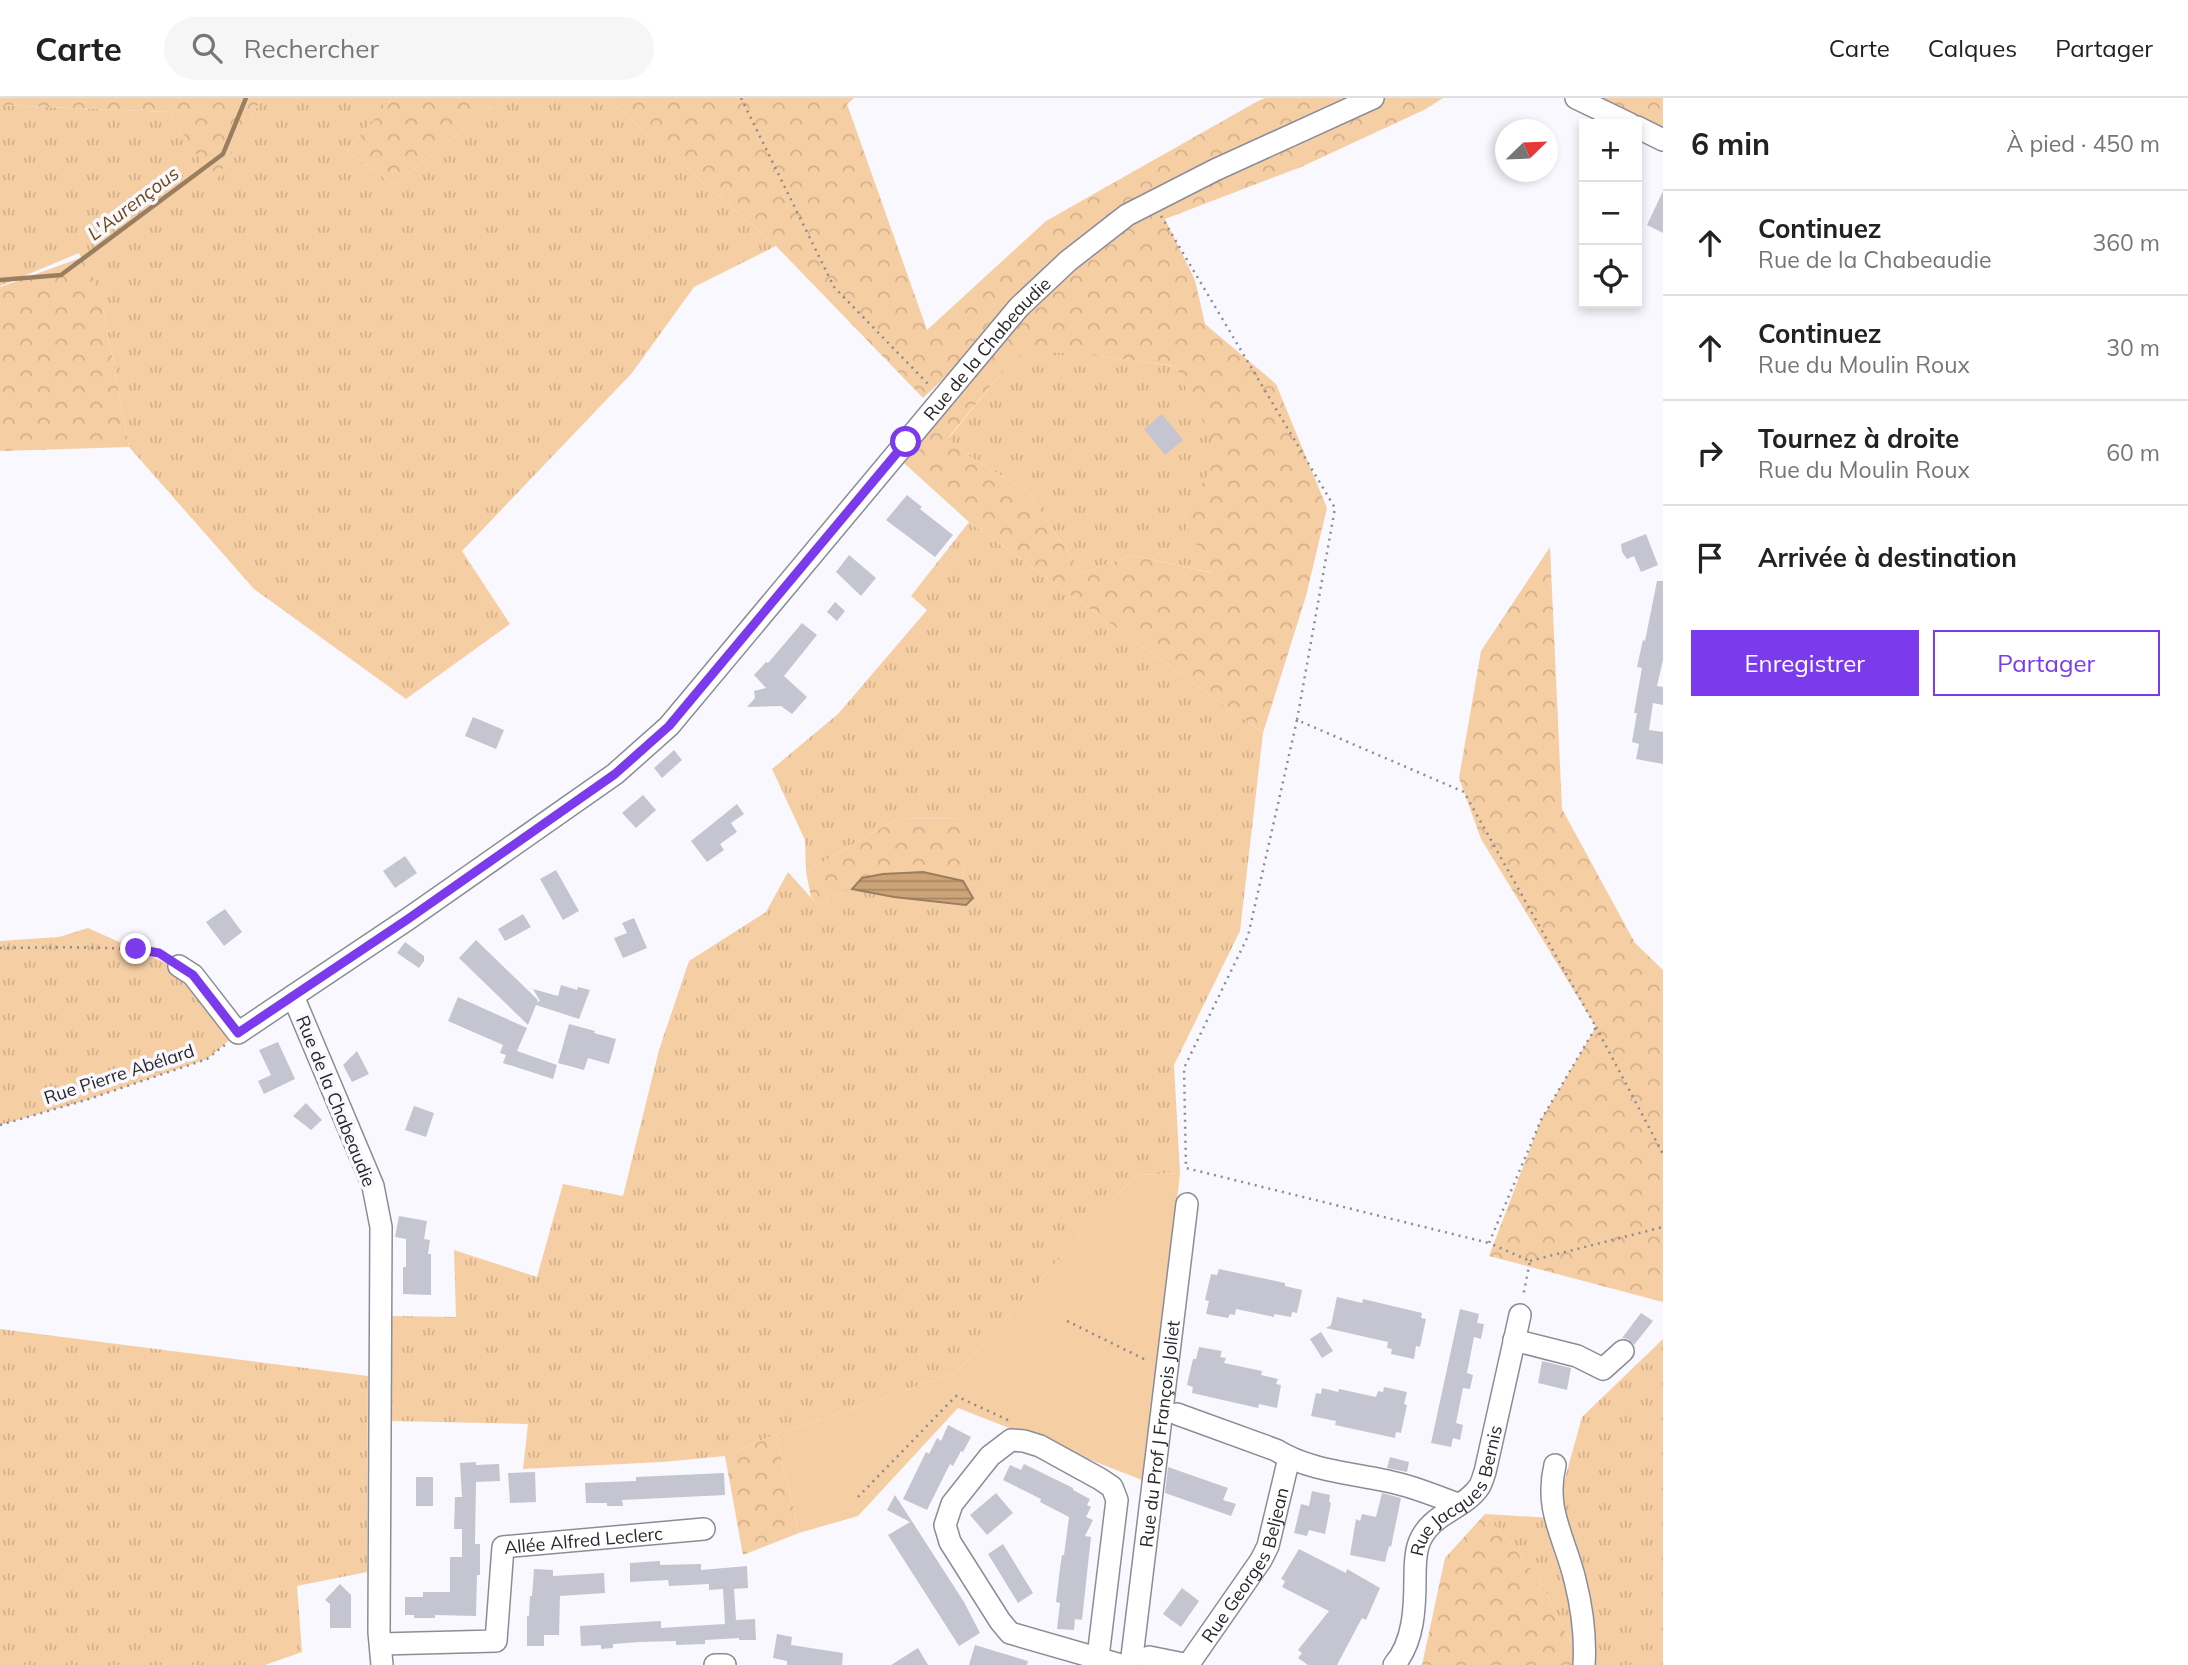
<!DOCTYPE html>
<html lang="fr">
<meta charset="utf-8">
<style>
:root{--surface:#fff;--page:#f6f6f6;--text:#222;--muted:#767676;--line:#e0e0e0;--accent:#7c3aed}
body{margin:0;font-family:Mulish,sans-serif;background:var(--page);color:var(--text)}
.controls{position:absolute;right:21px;top:21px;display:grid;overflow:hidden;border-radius:0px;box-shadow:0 4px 10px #0003}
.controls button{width:63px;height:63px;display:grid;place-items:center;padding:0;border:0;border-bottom:2px solid var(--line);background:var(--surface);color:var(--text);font:35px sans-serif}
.compass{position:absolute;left:1495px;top:21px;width:63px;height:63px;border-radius:50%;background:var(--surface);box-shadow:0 4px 10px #0003;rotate:67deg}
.stop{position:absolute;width:21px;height:21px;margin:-16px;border:5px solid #7c3aed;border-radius:50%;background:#fff}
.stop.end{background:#7c3aed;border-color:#fff;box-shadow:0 2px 7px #0008}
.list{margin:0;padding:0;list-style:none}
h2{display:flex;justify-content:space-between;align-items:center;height:91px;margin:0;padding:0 28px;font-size:30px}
h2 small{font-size:23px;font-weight:400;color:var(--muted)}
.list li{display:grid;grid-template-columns:46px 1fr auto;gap:21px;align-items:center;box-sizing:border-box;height:105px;padding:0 28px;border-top:2px solid var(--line)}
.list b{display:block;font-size:26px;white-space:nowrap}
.list p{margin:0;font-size:23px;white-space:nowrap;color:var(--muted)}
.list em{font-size:23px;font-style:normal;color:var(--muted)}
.actions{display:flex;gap:14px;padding:21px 28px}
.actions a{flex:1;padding:16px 0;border:2px solid var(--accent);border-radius:0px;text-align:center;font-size:24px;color:var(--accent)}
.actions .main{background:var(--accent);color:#fff}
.icon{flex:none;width:38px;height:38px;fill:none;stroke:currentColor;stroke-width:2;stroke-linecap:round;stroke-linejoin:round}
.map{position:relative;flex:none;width:1663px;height:1567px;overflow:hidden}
header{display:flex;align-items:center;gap:42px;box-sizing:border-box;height:98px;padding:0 35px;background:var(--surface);border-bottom:2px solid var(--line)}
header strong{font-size:33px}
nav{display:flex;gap:38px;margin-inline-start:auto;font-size:24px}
.search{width:490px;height:63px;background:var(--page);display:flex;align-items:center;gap:18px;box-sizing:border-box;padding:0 24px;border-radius:38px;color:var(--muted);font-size:26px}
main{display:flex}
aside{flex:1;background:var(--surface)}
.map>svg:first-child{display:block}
</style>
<header>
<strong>Carte</strong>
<div class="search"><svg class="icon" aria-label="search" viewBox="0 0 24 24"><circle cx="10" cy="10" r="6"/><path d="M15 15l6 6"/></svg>Rechercher</div>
<nav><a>Carte</a><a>Calques</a><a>Partager</a></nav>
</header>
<main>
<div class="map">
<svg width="1663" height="1567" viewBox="0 0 1663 1567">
<defs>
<pattern id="grass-tufts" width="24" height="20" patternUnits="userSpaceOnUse" patternTransform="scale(1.75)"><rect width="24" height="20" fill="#f6cea3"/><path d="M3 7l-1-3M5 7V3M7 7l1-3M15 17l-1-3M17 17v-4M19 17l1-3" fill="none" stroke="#d3b18c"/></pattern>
<pattern id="forest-crowns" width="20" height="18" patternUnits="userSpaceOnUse" patternTransform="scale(1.75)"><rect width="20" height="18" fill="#f6cea3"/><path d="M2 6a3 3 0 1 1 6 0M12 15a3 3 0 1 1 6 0" fill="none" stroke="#d3b18c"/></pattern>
<pattern id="water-rules" width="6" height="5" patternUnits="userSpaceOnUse" patternTransform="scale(1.75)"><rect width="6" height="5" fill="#cca478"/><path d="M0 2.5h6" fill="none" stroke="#a68663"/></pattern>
</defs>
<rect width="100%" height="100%" fill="#f8f8fe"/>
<path fill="url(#grass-tufts)" d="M262,0H392L347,53L394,87L503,0H606L776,148L694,189L632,275L462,453L510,526L406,601L254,491L129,349L103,210L79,155L0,188V7L169,14L215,84Z
M1026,251L1100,258L1175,268L1220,355L1183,421L1213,475L1132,457L1082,475L1029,395L967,357L948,341L998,279Z
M969,424L1263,635L1240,833L1174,967L1180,1075L1136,1077L956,1275L776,1336L725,1358L662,1364L523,1371L528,1326L392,1323V1218L456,1219L454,1152L537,1179L563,1086L623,1098L659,952L689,863L766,814L788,774L816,805L852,791L894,799L966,807L973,801L963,783L966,720L897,721L806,774L805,742L772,671L838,616L927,512L911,498Z
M88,830L193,877L238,935L207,961L86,1002L0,1027V843L59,839Z
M0,1231L368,1278L367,1474L297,1488L302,1554L265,1567H0Z
M1663,1241V1567H1582L1538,1479L1485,1416L1554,1420L1582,1319Z"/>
<path fill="url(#forest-crowns)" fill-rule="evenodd" d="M0,0H262L215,85L169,14L0,7Z
M392,0H503L394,87L347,53Z
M606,0H854L847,6L927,232L1046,123L1258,3L1265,0H1443L1426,11L1301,69L1165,121L1195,182L1205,226L1276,286L1327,410L1306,498L1263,635L969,424L895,357L1012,216L923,300L776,148ZM1026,252L1100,258L1175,268L1219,355L1183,421L1212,475L1132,457L1082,475L1029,395L967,357L948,340L998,279Z
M1576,0H1663V39Z
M86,158L103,210L129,349L0,353V189Z
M1550,449L1562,711L1635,845L1663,872V1204L1489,1158L1541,1022L1596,929L1481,741L1459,680L1481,553Z
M967,720L963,783L923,774L863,780L852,791L816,805L811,799L806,774L897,721Z
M776,1336L799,1435L743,1457L725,1358Z
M1485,1416L1538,1479L1582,1567H1422L1445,1460Z"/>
<path fill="#f6cea3" d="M1180,1075L1147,1384L958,1310L858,1418L799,1435L776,1336L956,1275L1136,1077Z"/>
<path fill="url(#water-rules)" stroke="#9a7e61" stroke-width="2" d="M923,774L963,783L973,800L966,807L894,799L852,791L862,780L883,776Z"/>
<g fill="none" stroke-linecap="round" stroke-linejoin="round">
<path stroke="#9a7e61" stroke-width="4.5" d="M0,182L61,177L223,56L246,0"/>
</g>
<path fill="#c5c5d2" d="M1663,93V135L1647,127Z
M1162,316L1183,342L1165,357L1144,331Z
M907,397L922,409L920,411L953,437L935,459L886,422Z
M1646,436L1658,467L1641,474L1634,458L1627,461L1622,454L1621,446Z
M849,457L876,480L861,498L836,474Z
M1657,483H1663V562L1657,588L1663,589V607L1653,605L1649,632L1663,634V666L1636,661L1639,646L1632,644L1637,615H1634L1642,570L1637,569L1643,542L1645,543Z
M835,504L845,513L837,523L827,514Z
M802,525L817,537L784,578L807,599L792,616L781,608L747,609L755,600L754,593L766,590L754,577L766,564L768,565Z
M473,619L504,632L496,651L465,638Z
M674,652L682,662L662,680L654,670Z
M643,697L656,712L636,730L622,715Z
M737,706L744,716L731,725L737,734L720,746L724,752L707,764L691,743Z
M405,758L417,775L395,790L383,773Z
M556,772L579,813L563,822L540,781Z
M225,811L242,834L224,848L206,824Z
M523,816L531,829L505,843L498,831Z
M634,820L647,850L623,860L614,840L627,835L622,825Z
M476,842L538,902L537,904L540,903L533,891L558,898L561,887L577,892L578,889L590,892L579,921L536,907L528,927L459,860Z
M405,844L424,858V863L419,870L397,855Z
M458,899L527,930L517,953L557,967L553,981L503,965L506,957L500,955L503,947L448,923Z
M569,926L595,933L594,935L616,941L609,966L588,960L584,972L558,965Z
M278,944L295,981L264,996L258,983L271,977L259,952Z
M357,953L369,976L352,984L343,967Z
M306,1005L322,1022L311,1032L293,1018Z
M414,1008L434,1015L426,1039L405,1032Z
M399,1118L427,1123L424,1141L430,1142L428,1156H431V1197L403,1196V1169H406V1141L395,1139Z
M1219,1171L1285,1185V1188L1302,1192L1297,1215L1292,1214L1291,1219L1274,1216V1219L1236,1211L1235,1217L1230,1216L1228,1220L1206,1216L1209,1203L1205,1202L1211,1176L1217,1177Z
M1337,1199L1362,1205L1363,1201L1422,1215L1421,1220L1426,1221L1420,1249L1416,1248L1414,1261L1391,1256L1392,1251L1387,1250L1388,1244L1326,1230L1331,1227Z
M1460,1211L1479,1216L1477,1225L1484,1226L1481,1241L1474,1239L1467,1275L1473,1277L1470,1291L1463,1290L1456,1325L1463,1327L1460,1342L1453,1340L1451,1349L1431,1345Z
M1641,1215L1653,1223L1634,1247L1628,1241L1622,1240Z
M1321,1234L1333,1253L1322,1260L1310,1241Z
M1199,1249L1222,1253L1220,1259L1226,1260L1224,1265L1262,1273L1261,1277L1278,1281L1276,1286L1281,1287L1277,1310L1259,1306L1258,1310L1192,1295L1193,1289L1187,1287L1193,1261H1196Z
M1542,1263L1571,1270L1567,1292L1538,1285Z
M1384,1289L1407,1294L1404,1306L1407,1307L1401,1335L1396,1334L1395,1340L1335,1327L1336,1323L1311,1318L1316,1295L1321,1296L1322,1290L1338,1294L1339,1291L1376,1299L1378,1293L1383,1294Z
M948,1327L971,1339L963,1354L961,1353L953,1368L950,1366L927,1412L903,1401L926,1354L929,1356L937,1340L941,1343Z
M1390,1359L1409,1364L1407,1374L1387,1370Z
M476,1364V1367L499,1366L500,1383L476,1384L475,1446H480V1477H477L476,1518L435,1517V1520H414V1517H405V1499H423V1494H450V1459H462V1431H454L455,1399H462L460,1365Z
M1024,1366L1073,1390V1392L1090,1401L1087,1407L1091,1409L1086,1419L1093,1422L1085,1438L1091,1439L1082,1522L1075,1521L1074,1532L1057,1531L1060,1505L1056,1504L1060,1470L1062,1457H1064L1069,1419L1040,1404L1041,1401L1003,1382L1010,1367L1021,1372Z
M1168,1369L1228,1390L1223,1402L1236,1406L1231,1418L1165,1395Z
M535,1374L536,1404L510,1405L508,1375Z
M724,1375L725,1397L622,1402L623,1408H607V1405H586L585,1385L636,1383V1379Z
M416,1379H433V1408H416Z
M1312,1393L1330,1397L1329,1404L1331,1405L1325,1436L1309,1432L1307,1438L1294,1435L1301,1406L1309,1408Z
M996,1395L1013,1415L987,1437L970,1417Z
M1382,1395L1401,1400L1391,1449L1389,1448L1385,1464L1350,1457L1356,1421L1360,1423L1362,1416L1376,1419Z
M895,1397L964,1504L980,1535L959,1548L888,1437L910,1424L887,1412Z
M1003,1446L1033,1495L1018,1505L988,1456Z
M1299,1451L1346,1475L1347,1471L1380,1490L1366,1522L1362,1520L1337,1567H1308L1298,1560L1302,1555L1298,1552L1329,1513L1282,1489L1285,1483L1281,1481Z
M660,1463V1467L701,1466V1472L747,1468L748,1490L734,1491L736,1522L755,1521L756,1542H739V1540L705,1542V1546L676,1547V1543L640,1544L613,1546V1550L601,1551V1547L581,1548L580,1528L661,1523V1530L725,1526L723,1491L709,1492V1486L669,1488L668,1482L630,1484V1465Z
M534,1471L553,1472V1478L604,1475L605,1495L560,1498L559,1537H544V1548H527V1518H529L530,1498H532Z
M340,1486L351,1497V1530H330V1506L325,1502Z
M1182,1490L1199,1503L1181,1529L1163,1516Z
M777,1536L792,1539L791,1547L843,1555L842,1567H787V1563L773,1560Z
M975,1547L1028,1563L1027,1567H969Z
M918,1550L928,1567H891Z"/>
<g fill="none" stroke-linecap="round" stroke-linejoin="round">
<defs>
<g id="minor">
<path d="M1576,0L1630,26"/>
<path d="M1637,29L1663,42"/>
<path d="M179,868L193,877L238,935L293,898"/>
<path d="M1514,1242L1577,1258L1603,1271L1623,1253"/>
<path d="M1177,1316L1276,1352C1314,1376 1364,1375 1407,1388C1424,1393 1441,1400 1458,1406"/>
<path d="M1555,1367C1544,1412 1565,1440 1575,1482C1582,1510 1586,1538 1584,1567"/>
<path id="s1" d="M381,1546L496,1543L503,1449L704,1431"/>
<path d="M1098,1559L1117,1402L1112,1389L1100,1381L1040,1348L1024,1343L1011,1342L990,1358L952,1406L945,1427L950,1444L1000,1523L1010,1535L1121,1567"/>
<path d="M1149,1559L1189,1567"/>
<path id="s2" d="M382,1567L379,1534L381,1129L373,1088L293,898L408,821L615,676L669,628L1019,209L1068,163L1127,117L1215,72L1373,0"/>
<path d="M715,1567H725"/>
<path id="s3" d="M1131,1567L1187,1106"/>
<path id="s4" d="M1188,1567L1261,1462L1268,1448L1289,1360"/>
<path id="s5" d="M1394,1567C1414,1544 1415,1509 1415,1480C1415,1469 1415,1458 1418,1448C1428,1415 1464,1412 1479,1389C1482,1385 1483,1379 1485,1374L1520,1217"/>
</g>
</defs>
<use href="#minor" stroke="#8c8c98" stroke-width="24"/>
<path stroke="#8b8b90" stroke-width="2.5" stroke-dasharray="2 5" stroke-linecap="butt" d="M741,0L834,189L930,288
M1161,118L1335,410L1297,622L1464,694L1596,929L1541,1022L1489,1145L1530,1163L1523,1199
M1297,622L1248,838L1184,970L1186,1070L1489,1145
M0,850C29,850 145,846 164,858
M1596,929L1663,1056
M0,1027L86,1002L207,961L226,946
M1530,1163L1663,1129
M1067,1223L1148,1263
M858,1399L956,1298L1010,1323"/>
<use href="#minor" stroke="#fff" stroke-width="21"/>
</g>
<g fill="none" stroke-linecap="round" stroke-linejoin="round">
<path stroke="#7c3aed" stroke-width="9" d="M136,851L159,855L193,877L238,935L408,821L615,676L669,628L906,344"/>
</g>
<g text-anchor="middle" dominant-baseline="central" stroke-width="7" stroke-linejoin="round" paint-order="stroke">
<g font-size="18" fill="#27272c" stroke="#f8f8fe">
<text stroke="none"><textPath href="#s2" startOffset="1643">Rue de la Chabeaudie</textPath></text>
<text transform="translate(119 976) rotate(-18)">Rue Pierre Abélard</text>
<text transform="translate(336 1003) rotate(68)">Rue de la Chabeaudie</text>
<text stroke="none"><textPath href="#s3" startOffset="233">Rue du Prof J François Joliet</textPath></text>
<text stroke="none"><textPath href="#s5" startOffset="194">Rue Jacques Bernis</textPath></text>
<text stroke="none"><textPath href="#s1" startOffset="290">Allée Alfred Leclerc</textPath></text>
<text stroke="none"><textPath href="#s4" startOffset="117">Rue Georges Beljean</textPath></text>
</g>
<g font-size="19" font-style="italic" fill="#704814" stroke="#f8f8fe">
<text transform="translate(133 105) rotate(-37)">L'Aurençous</text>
</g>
</g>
</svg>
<div class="controls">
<button>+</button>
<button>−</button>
<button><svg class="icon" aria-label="locate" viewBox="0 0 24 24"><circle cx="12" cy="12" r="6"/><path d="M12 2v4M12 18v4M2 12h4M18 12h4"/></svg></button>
</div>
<svg class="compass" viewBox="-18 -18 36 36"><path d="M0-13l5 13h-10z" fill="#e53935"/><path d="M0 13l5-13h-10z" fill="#767676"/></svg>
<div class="stop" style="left:906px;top:344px"></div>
<div class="stop end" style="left:136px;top:851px"></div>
</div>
<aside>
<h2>6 min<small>À pied · 450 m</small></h2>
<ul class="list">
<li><svg class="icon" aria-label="ahead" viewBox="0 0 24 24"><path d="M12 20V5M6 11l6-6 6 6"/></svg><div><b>Continuez</b><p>Rue de la Chabeaudie</p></div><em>360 m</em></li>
<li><svg class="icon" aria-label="ahead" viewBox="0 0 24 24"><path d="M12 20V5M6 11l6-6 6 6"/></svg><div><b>Continuez</b><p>Rue du Moulin Roux</p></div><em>30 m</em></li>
<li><svg class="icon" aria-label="right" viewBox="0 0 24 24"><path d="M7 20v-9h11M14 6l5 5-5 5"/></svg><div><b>Tournez à droite</b><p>Rue du Moulin Roux</p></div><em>60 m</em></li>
<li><svg class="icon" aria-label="arrive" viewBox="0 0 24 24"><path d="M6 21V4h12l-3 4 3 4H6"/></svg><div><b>Arrivée à destination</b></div></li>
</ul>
<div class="actions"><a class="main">Enregistrer</a><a>Partager</a></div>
</aside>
</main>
